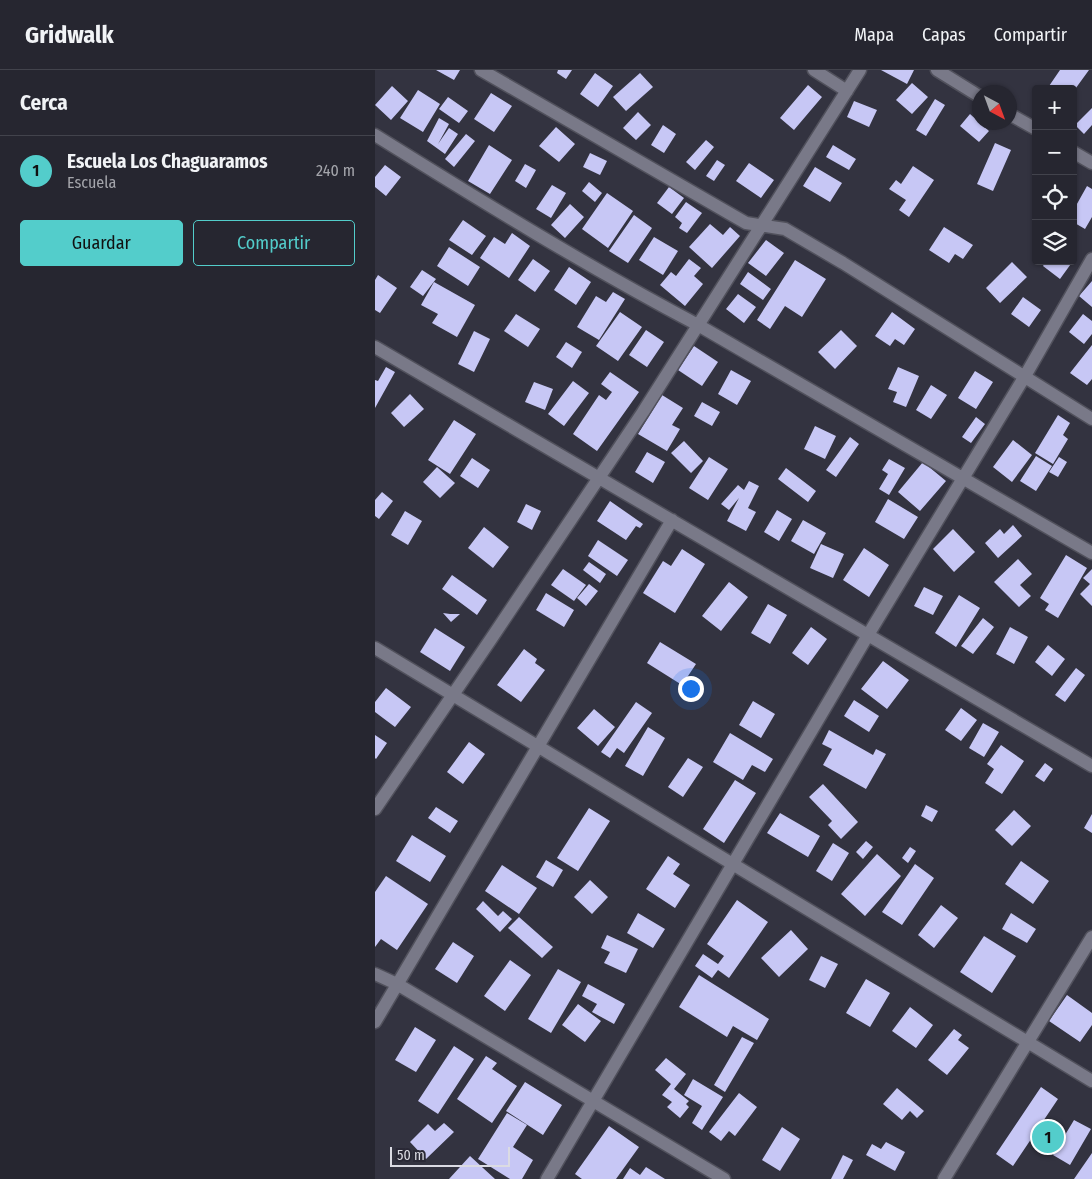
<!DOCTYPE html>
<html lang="es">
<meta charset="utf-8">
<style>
:root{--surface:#262630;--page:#32323c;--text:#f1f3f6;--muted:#a4a5ab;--line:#42434c;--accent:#53cdcb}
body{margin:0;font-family:"Fira Sans Condensed",sans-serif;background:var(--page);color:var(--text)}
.controls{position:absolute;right:15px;top:15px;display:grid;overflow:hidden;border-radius:5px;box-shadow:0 1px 4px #0004}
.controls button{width:45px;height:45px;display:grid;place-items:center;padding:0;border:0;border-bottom:1px solid var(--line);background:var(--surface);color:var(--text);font:25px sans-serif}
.compass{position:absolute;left:597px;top:15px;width:45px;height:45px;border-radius:50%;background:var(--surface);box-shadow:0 1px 4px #0004;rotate:139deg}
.scale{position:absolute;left:15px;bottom:12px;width:120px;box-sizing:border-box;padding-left:5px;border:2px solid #dbdbe3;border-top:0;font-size:14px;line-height:18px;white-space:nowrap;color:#dbdbe3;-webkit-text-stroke:4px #2a2936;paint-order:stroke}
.you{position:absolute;left:315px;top:618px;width:18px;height:18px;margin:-12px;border:4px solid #fff;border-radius:50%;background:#1a73e8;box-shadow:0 0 0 8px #1a73e833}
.badge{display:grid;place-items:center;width:32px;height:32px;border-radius:50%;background:var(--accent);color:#111;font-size:16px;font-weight:700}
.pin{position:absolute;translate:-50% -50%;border:2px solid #fff;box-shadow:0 1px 5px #0006}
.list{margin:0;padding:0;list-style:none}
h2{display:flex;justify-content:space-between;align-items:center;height:65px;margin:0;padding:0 20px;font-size:21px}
h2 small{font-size:16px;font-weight:400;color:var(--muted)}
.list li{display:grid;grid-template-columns:32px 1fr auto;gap:15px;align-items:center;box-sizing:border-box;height:70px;padding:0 20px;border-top:1px solid var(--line)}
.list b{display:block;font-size:19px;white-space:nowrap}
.list p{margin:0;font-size:16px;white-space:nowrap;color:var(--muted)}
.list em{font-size:16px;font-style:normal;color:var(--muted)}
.actions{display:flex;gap:10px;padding:15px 20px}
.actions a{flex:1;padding:11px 0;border:1px solid var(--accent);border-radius:5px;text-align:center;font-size:18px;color:var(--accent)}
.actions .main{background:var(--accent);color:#111}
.icon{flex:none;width:28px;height:28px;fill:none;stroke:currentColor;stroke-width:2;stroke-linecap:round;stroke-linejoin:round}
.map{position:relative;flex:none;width:717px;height:1109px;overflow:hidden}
header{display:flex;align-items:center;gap:30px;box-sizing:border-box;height:70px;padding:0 25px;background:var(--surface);border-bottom:1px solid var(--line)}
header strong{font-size:24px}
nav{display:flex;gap:28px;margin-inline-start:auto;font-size:18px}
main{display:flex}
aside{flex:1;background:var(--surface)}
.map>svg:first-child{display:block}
</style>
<header>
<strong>Gridwalk</strong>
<nav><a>Mapa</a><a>Capas</a><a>Compartir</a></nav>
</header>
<main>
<aside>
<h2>Cerca<small></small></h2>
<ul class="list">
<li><span class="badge">1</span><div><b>Escuela Los Chaguaramos</b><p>Escuela</p></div><em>240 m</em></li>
</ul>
<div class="actions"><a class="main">Guardar</a><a>Compartir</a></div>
</aside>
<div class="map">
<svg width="717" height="1109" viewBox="0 0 717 1109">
<rect width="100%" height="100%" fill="#333340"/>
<path fill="#c7c7f5" d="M61,0H85L79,10Z
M183,0H197L191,9L182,3Z
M506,0H539L532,14Z
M685,0H714L698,22V19H672Z
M220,3L238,16L223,37L205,24Z
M265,3L278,17L251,41L238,27Z
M537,13L553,27L537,44L521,30Z
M433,15L447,27L419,60L405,48Z
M17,16L33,31L16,50L0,35Z
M43,20L65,34L48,62L25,48Z
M116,23L137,36L119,62L99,49Z
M73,27L93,41L84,53L64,39Z
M560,29L570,35L551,66L541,60Z
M479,31L502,40L494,57L472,47Z
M717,38V55L709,64L700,55Z
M263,42L276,55L261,70L248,58Z
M595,44L614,61L604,72L585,56Z
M64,48L74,54L63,74L74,58L83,64L70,84L52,71Z
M288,55L301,64L289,83L276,75Z
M181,57L200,74L184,92L164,76Z
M91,64L100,71L79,97L70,89Z
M331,70L339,77L320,100L311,92Z
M620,73L636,80L618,121L602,114Z
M114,75L137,90L115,124L93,111Z
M458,75L481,89L474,100L451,87Z
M215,83L232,91L225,105L208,97Z
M342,90L350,95L339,111L331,106Z
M374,93L399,110L386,128L361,111Z
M150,94L161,100L151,118L140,111Z
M10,95L26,107L11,126L0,117V107Z
M538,96L559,110L534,147L524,140L531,130L514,119L521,110L526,114Z
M440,97L467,113L455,132L428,116Z
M214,112L227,123L220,132L207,121Z
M177,115L191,123L176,148L161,139Z
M712,116L717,119V147L710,159L698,152V141Z
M294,117L309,128L297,144L282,133Z
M232,123L258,141L233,178L207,159Z
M311,132L327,143L312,163L304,158L307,153L300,147Z
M195,134L209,147L190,168L176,155Z
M259,145L277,158L253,193L234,181Z
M88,150L111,166L97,185L74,170Z
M335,154L348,165L355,157L365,166L337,198L314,177Z
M569,157L598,175L588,189L580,184L574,193L554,180Z
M137,163L155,176L134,208L105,188L119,167L130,174Z
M279,167L303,181L288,205L264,190Z
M391,170L409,183L391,206L373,193Z
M74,177L105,197L93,216L62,196Z
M158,189L175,201L160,222L143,210Z
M314,189L326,198L319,206L328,214L310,236L285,215L296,202L301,206Z
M420,190L451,209L427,247L410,236L395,259L382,250Z
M671,191H698L685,209L668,196Z
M637,192L652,207L625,233L611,218Z
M194,197L216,212L201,235L179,220Z
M47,200L61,209L48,226L35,217Z
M373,202L396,219L388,230L365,214Z
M3,205L22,218L5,243L0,240V210Z
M717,211V237L704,226Z
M59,212L100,235L82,267L57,253L63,244L46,235Z
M238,222L250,229L224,270L202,257L221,226L231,232Z
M363,224L381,237L369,253L351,239Z
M648,227L666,240L654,257L636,244Z
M245,242L267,257L243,291L221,276Z
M517,242L540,259L529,275L520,269L515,276L500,266Z
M141,244L165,259L153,277L129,261Z
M708,244L717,251V264L709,274L694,262Z
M271,260L289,272L272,297L254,285Z
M466,260L482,276L460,299L443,282Z
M99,261L115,269L99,302L83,294Z
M191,272L207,282L197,298L181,287Z
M717,275V309L712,315L695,303Z
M319,276L343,292L327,316L303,300Z
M11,297L20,302L0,338V310L3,311Z
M523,297L544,306L531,337L518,332L522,322L513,319Z
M356,300L376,311L362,335L343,324Z
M600,301L618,312L601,339L583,328Z
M235,302L264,322L222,381L198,364L224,325L231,330L237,322L226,314Z
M198,311L214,323L189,356L173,344Z
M159,312L178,319L170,340L150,332Z
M556,315L572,325L556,349L541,340Z
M35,324L49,339L29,357L16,343Z
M287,325L308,338L297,355L305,359L292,381L263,364Z
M327,332L345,342L337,356L319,346Z
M683,345L695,353L688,365L693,369L678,394L660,383Z
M601,347L610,354L596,373L587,367Z
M79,350L101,364L75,404L53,390Z
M440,356L461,366L450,389L429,379Z
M475,367L484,374L461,407L451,400Z
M638,370L657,385L637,412L618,397Z
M309,371L328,391L316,403L296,383Z
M272,382L290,392L278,413L260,402Z
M661,386L677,396L661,421L645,411Z
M334,387L353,399L333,430L314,418Z
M684,387L692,392L683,407L674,402Z
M97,388L115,400L103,418L85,406Z
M514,389L530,398L514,425L504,419L513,404L507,400Z
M548,392L571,411L545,441L523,422Z
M62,397L80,413L65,428L48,412Z
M411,398L441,421L433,432L403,409Z
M374,411L384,416L373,438L381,442L371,461L352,451L364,428L354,440L346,434L363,415L369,420Z
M7,422L18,431L4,449L0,446V430Z
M513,429L543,447L529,469L500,452Z
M235,431L268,454L265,458L261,456L251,470L222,451Z
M151,434L166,441L157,460L142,452Z
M402,440L417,449L404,471L389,462Z
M30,441L47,451L33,475L16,465Z
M428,450L451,463L439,484L416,471Z
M638,455L647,466L623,488L610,473L625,459L629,464Z
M109,457L134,477L118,498L93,478Z
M578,459L600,482L579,502L558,479Z
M223,470L253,490L242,506L213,486Z
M446,474L469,484L458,508L435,498Z
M489,478L514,495L494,527L468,510Z
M307,479L330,494L300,543L268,523L288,491L296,496Z
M691,485L712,498L683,548L670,540L674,534L665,528Z
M643,489L657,504L645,515L656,526L644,537L619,512Z
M214,492L231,504L225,513L208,500Z
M188,499L211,515L199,531L176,515Z
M717,499V536L705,524L715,514L708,508Z
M77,505L112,530L102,545L67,519Z
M354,512L373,527L346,561L327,546Z
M214,514L223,521L211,536L202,528Z
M549,517L568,526L558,545L539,536Z
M171,523L199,540L189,557L161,540Z
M584,525L605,538L581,577L560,563Z
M393,534L412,545L395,574L376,563Z
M68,543L75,544H85L76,552Z
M608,548L619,557L598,584L586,576Z
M436,557L452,569L433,595L417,583Z
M635,557L653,567L639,594L621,584Z
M60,558L90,577L75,601L45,582Z
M285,572L321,594L307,615L272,593Z
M673,575L690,589L677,606L660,592Z
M149,579L162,589L160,593L170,600L146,632L122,615Z
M508,591L534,610L512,639L486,619Z
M701,598L710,605L690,632L680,625Z
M11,618L36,637L20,657L0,642V632Z
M479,630L504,646L494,662L469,646Z
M378,631L400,644L386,668L364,655Z
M261,632L277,643L249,683L242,678L235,688L226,682Z
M586,638L602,650L586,671L570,660Z
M219,639L240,657L223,676L202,658Z
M608,653L624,662L609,687L594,678Z
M273,657L290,668L268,706L250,696Z
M454,660L498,685L501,679L511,684L491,719L448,695L457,679L447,674Z
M355,663L398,689L390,702L377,695L368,710L338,692Z
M0,665L12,673L1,689L0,688Z
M94,672L110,684L88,714L72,702Z
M626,675L649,691L627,724L610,713L619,699L612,694Z
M313,688L328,697L308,727L293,717Z
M670,693L678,699L669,712L660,706Z
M360,710L381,723L349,773L328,759Z
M448,714L483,752L466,769L453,755L457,751L434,727Z
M551,735L563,741L557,752L546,746Z
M61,737L83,751L75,763L53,748Z
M214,738L235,751L203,801L182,788Z
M639,740L656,756L637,776L620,760Z
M405,743L445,766L433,787L392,763Z
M717,744V763L709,758Z
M37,765L71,786L55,812L21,791Z
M491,771L498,777L488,789L481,782Z
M458,773L474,783L457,811L441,801Z
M535,777L541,781L533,793L527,788Z
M502,784L526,806L490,846L466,824Z
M293,786L305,794L298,804L315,815L300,838L271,819Z
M171,790L188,800L178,817L161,807Z
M646,791L674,811L658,834L630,814Z
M540,794L559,808L527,855L507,842Z
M127,795L162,818L144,844L110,821Z
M11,806L53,834L22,880L6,869L0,877V822Z
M215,810L233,827L217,844L199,827Z
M362,830L393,852L354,908L343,900L337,908L320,896L328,884L343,894L349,886L332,874Z
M108,831L123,846L128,841L137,849L125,862L101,839Z
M566,835L583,848L559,878L543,865Z
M263,843L290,859L278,878L252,863Z
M636,843L661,859L652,873L627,859Z
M144,847L178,877L167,888L133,858Z
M416,860L433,879L404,907L386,888Z
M232,865L263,879L251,903L229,893L235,882L226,878Z
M609,866L641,886L617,923L585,902Z
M78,872L99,886L82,913L60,899Z
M446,886L463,894L450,918L434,910Z
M135,890L156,905L130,941L109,926Z
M183,899L206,912L176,963L153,949Z
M324,905L394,949L382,970L358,956L352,967L304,937Z
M491,909L515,923L495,957L471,943Z
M213,914L250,934L239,954L217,942L222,934L207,926Z
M692,925L717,943V955L705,972L674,951Z
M203,934L226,951L210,972L187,955Z
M535,937L558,955L541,978L517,961Z
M40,957L61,970L41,1002L20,990Z
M579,959L587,965L583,970L594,978L572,1005L553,990Z
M367,967L379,973L350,1022L339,1015Z
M79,976L99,989L63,1044L43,1031Z
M111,986L122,993L117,999L142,1016L117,1053L82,1029Z
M291,988L311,1004L299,1019L314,1031L311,1034L314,1037L305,1048L292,1037L297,1032L287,1025L296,1014L280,1000Z
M318,1009L348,1027L327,1060L317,1053L327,1036L309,1025Z
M150,1012L187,1035L168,1065L131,1041Z
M666,1017L683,1029L638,1096L621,1084Z
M522,1018L549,1041L542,1048L535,1041L527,1050L508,1034Z
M364,1023L382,1037L360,1066L354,1061L346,1071L334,1062Z
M132,1043L152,1055L138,1077L158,1090L147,1109H135L103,1089Z
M699,1050L716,1059L695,1095L678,1085Z
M69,1053L79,1062L51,1089L35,1072L53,1054L60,1061Z
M234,1056L264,1077L241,1109H207L200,1104Z
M407,1057L425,1069L405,1101L387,1090Z
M511,1072L530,1082L520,1101L491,1085L497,1074L506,1079Z
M717,1083V1109H699Z
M468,1085L478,1090L468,1109H456Z
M95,1086L120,1109H74Z
M271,1097L290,1109H248L255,1098L265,1105Z"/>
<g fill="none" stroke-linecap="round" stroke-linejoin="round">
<defs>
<path id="minor" d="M106,0L371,153L410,159L468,193L717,349
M439,0L472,21
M562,0L604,26
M634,44L661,59
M0,65C106,131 213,197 323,255L717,483
M698,82L717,93
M0,277L717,696
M0,578L717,1011
M0,739L116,569L268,342L485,0
M0,904L22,914L349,1109
M0,952L297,450
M172,1109L493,565L650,306L717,189
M569,1109L717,867"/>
</defs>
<use href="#minor" stroke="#51515c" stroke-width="15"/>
<use href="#minor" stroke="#797988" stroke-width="12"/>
</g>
</svg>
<div class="controls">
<button>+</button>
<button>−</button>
<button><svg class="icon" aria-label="locate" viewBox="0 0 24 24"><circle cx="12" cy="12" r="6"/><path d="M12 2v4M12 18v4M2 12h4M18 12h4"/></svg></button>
<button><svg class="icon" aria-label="layers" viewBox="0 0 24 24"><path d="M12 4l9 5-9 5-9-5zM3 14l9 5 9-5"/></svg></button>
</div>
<svg class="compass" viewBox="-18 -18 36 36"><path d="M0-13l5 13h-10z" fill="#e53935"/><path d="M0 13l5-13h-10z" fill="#a4a5ab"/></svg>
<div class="scale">50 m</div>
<div class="you"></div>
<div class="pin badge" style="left:673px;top:1067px">1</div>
</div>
</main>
